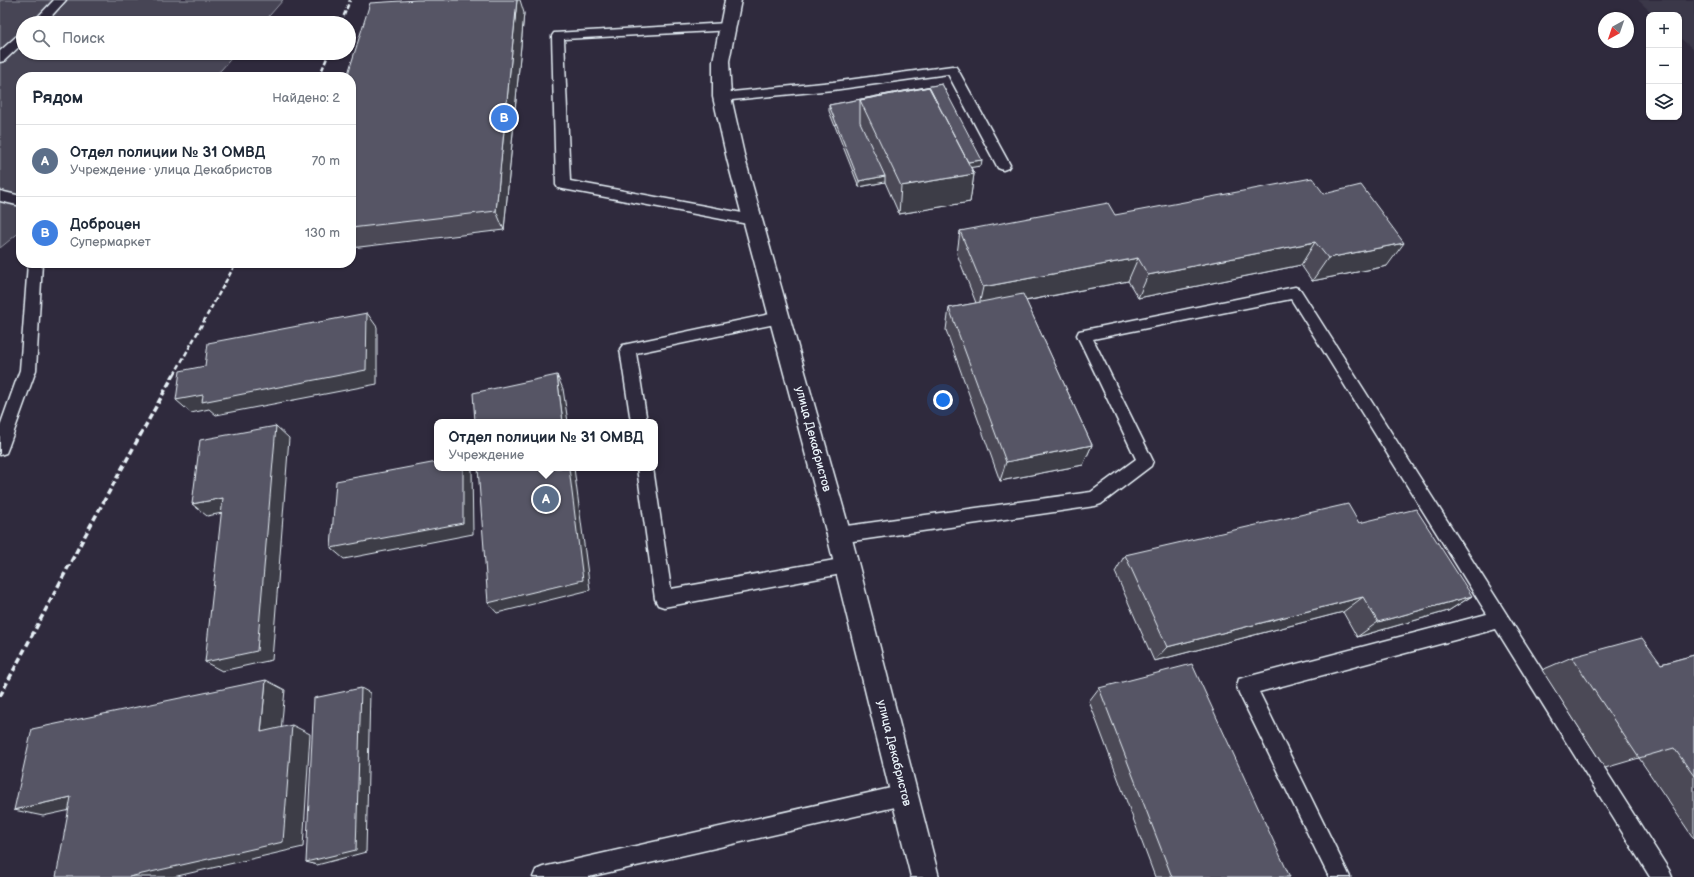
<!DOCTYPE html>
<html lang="ru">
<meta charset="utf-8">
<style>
:root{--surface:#fff;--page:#f2f2f3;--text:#1f2937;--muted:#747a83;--line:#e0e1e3;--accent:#2563eb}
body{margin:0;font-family:"Balsamiq Sans",sans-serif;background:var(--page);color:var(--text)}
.controls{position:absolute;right:12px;top:12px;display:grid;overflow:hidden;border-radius:8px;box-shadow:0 1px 3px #0004}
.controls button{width:36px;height:36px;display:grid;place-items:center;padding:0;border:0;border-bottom:1px solid var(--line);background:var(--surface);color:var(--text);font:20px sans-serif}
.compass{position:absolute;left:1598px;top:12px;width:36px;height:36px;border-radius:50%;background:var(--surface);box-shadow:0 1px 3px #0004;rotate:220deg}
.you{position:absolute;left:943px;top:400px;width:14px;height:14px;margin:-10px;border:3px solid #fff;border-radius:50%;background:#1a73e8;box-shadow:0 0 0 6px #1a73e833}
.badge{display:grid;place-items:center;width:26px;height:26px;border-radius:50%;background:var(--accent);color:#fff;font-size:13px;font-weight:700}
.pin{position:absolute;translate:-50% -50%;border:2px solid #fff;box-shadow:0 1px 4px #0006}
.popup{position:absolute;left:434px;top:419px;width:224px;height:52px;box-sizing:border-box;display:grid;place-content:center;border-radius:8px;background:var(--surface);filter:drop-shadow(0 1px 3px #0005);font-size:13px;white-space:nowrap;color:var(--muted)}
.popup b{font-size:15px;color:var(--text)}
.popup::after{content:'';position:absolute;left:50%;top:100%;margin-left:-8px;border:8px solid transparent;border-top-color:var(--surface)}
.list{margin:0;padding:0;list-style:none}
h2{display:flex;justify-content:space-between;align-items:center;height:52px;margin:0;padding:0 16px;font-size:17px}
h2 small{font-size:13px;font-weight:400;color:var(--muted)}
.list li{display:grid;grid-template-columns:26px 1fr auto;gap:12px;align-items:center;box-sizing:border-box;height:72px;padding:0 16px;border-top:1px solid var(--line)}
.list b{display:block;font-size:15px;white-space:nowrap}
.list p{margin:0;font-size:13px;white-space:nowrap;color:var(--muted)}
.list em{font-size:13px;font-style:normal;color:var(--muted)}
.icon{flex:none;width:22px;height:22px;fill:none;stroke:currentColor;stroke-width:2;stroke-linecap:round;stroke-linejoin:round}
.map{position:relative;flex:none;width:1694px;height:877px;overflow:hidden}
.search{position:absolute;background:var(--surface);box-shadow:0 1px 3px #0004;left:16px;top:16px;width:340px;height:44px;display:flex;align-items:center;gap:10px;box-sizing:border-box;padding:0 14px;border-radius:22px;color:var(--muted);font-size:15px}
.panel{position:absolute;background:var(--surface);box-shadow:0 1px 3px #0004;left:16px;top:72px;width:340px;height:196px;border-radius:16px}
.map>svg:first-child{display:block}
</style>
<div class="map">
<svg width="1694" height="877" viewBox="0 0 1694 877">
<rect width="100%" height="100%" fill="#2f2a3d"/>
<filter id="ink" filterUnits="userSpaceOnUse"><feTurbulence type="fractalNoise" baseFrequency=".025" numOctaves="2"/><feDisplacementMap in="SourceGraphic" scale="8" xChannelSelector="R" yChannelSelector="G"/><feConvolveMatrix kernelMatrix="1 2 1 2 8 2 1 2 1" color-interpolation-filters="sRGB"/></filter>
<g filter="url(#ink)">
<path fill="#3b3749" d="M1638,0H1694V50L1679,37V15H1654Z"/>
<path fill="#464455" stroke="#979aa6" d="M0,0H283L263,23H23V53H236L221,70L212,77H21V231L0,248Z"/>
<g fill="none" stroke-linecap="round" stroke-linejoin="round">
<defs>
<path id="lane" d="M54,0H66L45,23H32Z
M728,23L732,24L734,27L732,30L564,39L570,181L753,215L758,216L760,220L758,224L753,225L558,188L556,185L552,36L554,33Z
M23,33V43L4,61L0,62V51L19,34Z
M952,66L956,67L958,70L1010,165L1008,168L1003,170L998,168L948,74L833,90L722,101L718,100L716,97L718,94L722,93L833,82Z
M0,191L21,196V206L0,201Z
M28,263H42L36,370L8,448L6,453L0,455V426L20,370Z
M1295,287L1300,289L1669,870L1672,877H1650L1496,629L1259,692L1350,877H1329L1239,693L1237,686L1239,679L1487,614L1291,299L1093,339L1153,461L1151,466L1101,504L1095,506L839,543L833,540L830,535L833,530L839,527L1091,492L1136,459L1077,335L1079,331Z
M780,312L785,314L787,318L785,322L636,353L647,422H631L620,349L623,345Z
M637,468H653L671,589L846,558L852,560L855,566L852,572L664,607L658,605L655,599Z
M904,785L911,788L914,795L911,802L904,805L588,877H533L536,870L543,867Z"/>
<path id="secondary" d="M725,0H741L729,61L731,97L745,159L851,535L939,877H911L827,535L727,159L713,97V61Z"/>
</defs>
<use href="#lane" stroke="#e8f1f8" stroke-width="3"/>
<use href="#secondary" stroke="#e8f1f8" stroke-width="3"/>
<use href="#lane" fill="#2f2a3d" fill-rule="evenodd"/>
<use href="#secondary" fill="#2f2a3d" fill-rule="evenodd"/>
<path stroke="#e8f1f8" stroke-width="2.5" stroke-dasharray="5 2.5" stroke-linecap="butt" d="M341,23L350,0
M319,77L329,53
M174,375L236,263"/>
<path stroke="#e8f1f8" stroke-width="3.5" stroke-dasharray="6 3.5" stroke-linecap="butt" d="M0,696L82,541L174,374"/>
</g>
<path fill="#4b4957" stroke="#e8f1f8" d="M524,13L504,230L351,248V77Z
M942,84L981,166L971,167L974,174L970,202L899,214L885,182L859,187L829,111V105Z
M1324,194L1387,266L1312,281L1301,265L1138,298L1128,281L1026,301L1092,445L1083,465L1000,481L946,330L949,308L976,303L957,254L960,231Z
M1359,523L1472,596L1448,611L1357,637L1343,612L1154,661L1115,572L1125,555Z
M1694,655V839L1639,758L1605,768L1542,670L1572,657L1661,664Z
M1099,688L1290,877H1155L1089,701Z"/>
<path fill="#3d3c47" stroke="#e8f1f8" d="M517,0H520L524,13L504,230L496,211Z
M982,160L981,166L953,170L954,164Z
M974,174L970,202L899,214L901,186Z
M885,176V182L859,187V181Z
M1315,242L1301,265L1138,298L1148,275Z
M1404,243L1387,266L1312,281L1328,258Z
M1138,258L1128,281L978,310L983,287Z
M367,313L377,327V384L216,415L209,409L191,413L176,400Z
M557,375L563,389L568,422H563Z
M276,426L289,438L272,660L222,671L205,662Z
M1092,445L1083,465L1000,481L1006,462Z
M463,468H471L472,470L473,534L344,559L331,548Z
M569,468H574L590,590L497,613L488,603Z
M223,498L238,510L207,516L192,504Z
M1472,596L1448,611L1357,637L1378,622Z
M1363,597L1343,612L1154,661L1167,647Z
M266,680L285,690L280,741L261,732Z
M361,688L370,693L366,852L317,865L306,862Z
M292,725L310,734L303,847L173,877H129Z
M71,797L98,804L43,816L14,810Z"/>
<path fill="#575565" stroke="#e8f1f8" d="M417,0H517L496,211L351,228V77H347L370,3Z
M942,84L982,160L968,162L929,87L860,100V122L885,176L859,181L829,105Z
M929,87L974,174L901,186L860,100Z
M1312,178L1324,194L1361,185L1404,243L1328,258L1315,242L1148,275L1138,258L983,287L960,231L1108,203L1115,215Z
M1023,294L1092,445L1006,462L949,308Z
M367,313L366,370L202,402L203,395L176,400L180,371L205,366L208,343Z
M557,375L563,422H475L473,393Z
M276,426L257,651L205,662L223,498L192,504L200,440Z
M437,462V468H463V523L331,548L336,481Z
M478,468H569L583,580L488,603Z
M1348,504L1359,523L1416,509L1472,596L1378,622L1363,597L1167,647L1125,555Z
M1642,638L1661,664L1694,655V776L1674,748L1639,758L1572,657Z
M1192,664L1290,877H1172L1099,688Z
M266,680L261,732L292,725L283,842L129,877H56L71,797L14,810L32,729Z
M361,688L356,850L306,862L314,698Z"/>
</g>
<g text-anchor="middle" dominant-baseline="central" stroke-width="3" stroke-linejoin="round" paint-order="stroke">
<g font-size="12" fill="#e8f1f8" stroke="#2f2a3d">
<text transform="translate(813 439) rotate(75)">улица Декабристов</text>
<text transform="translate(894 753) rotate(76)">улица Декабристов</text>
</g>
</g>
</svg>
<div class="controls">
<button>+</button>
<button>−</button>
<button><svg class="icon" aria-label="layers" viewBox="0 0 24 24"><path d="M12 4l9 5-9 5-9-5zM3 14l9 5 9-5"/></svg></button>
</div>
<svg class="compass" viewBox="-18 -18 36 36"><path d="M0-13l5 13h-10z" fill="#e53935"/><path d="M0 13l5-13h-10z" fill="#747a83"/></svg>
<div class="you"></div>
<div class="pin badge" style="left:546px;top:499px;background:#5c6f8a">A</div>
<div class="popup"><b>Отдел полиции № 31 ОМВД</b>Учреждение</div>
<div class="pin badge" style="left:504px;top:118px;background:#3f7fe0">B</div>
<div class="search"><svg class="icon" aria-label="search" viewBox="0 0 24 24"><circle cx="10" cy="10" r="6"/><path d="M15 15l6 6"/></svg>Поиск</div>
<section class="panel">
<h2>Рядом<small>Найдено: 2</small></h2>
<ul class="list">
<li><span class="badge" style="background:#5c6f8a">A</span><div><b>Отдел полиции № 31 ОМВД</b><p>Учреждение · улица Декабристов</p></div><em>70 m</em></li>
<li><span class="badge" style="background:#3f7fe0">B</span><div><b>Доброцен</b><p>Супермаркет</p></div><em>130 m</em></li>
</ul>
</section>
</div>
